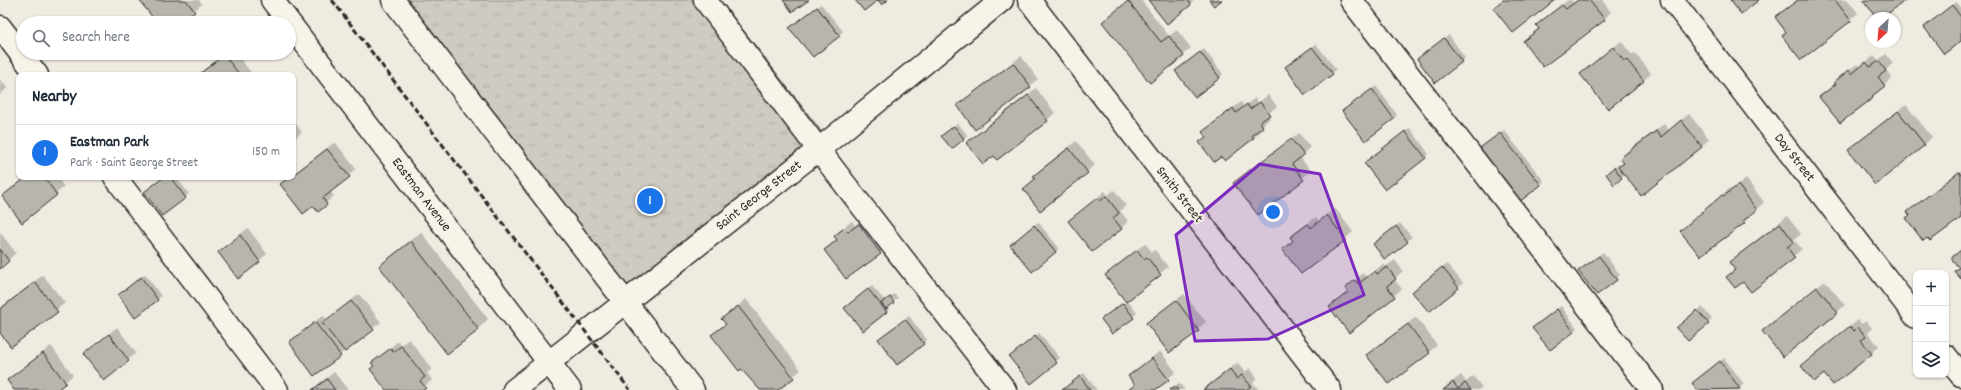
<!DOCTYPE html>
<meta charset="utf-8">
<style>
:root{--surface:#fff;--page:#f2f2f3;--text:#1f2937;--muted:#747a83;--line:#e0e1e3;--accent:#1a73e8}
body{margin:0;font-family:Dekko,sans-serif;background:var(--page);color:var(--text)}
.controls{position:absolute;right:12px;bottom:12px;display:grid;overflow:hidden;border-radius:8px;box-shadow:0 1px 3px #0004}
.controls button{width:36px;height:36px;display:grid;place-items:center;padding:0;border:0;border-bottom:1px solid var(--line);background:var(--surface);color:var(--text);font:20px sans-serif}
.compass{position:absolute;left:1865px;top:12px;width:36px;height:36px;border-radius:50%;background:var(--surface);box-shadow:0 1px 3px #0004;rotate:206deg}
.you{position:absolute;left:1273px;top:212px;width:14px;height:14px;margin:-10px;border:3px solid #fff;border-radius:50%;background:#1a73e8;box-shadow:0 0 0 6px #1a73e833}
.badge{display:grid;place-items:center;width:26px;height:26px;border-radius:50%;background:var(--accent);color:#fff;font-size:13px;font-weight:700}
.pin{position:absolute;translate:-50% -50%;border:2px solid #fff;box-shadow:0 1px 4px #0006}
.list{margin:0;padding:0;list-style:none}
h2{display:flex;justify-content:space-between;align-items:center;height:52px;margin:0;padding:0 16px;font-size:17px}
h2 small{font-size:13px;font-weight:400;color:var(--muted)}
.list li{display:grid;grid-template-columns:26px 1fr auto;gap:12px;align-items:center;box-sizing:border-box;height:56px;padding:0 16px;border-top:1px solid var(--line)}
.list b{display:block;font-size:15px;white-space:nowrap}
.list p{margin:0;font-size:13px;white-space:nowrap;color:var(--muted)}
.list em{font-size:13px;font-style:normal;color:var(--muted)}
.icon{flex:none;width:22px;height:22px;fill:none;stroke:currentColor;stroke-width:2;stroke-linecap:round;stroke-linejoin:round}
.map{position:relative;flex:none;width:1961px;height:390px;overflow:hidden}
.search{position:absolute;background:var(--surface);box-shadow:0 1px 3px #0004;left:16px;top:16px;width:280px;height:44px;display:flex;align-items:center;gap:10px;box-sizing:border-box;padding:0 14px;border-radius:22px;color:var(--muted);font-size:15px}
.panel{position:absolute;background:var(--surface);box-shadow:0 1px 3px #0004;left:16px;top:72px;width:280px;height:108px;border-radius:8px}
.map>svg:first-child{display:block}
</style>
<div class="map">
<svg width="1961" height="390" viewBox="0 0 1961 390">
<defs>
<pattern id="park-tufts" width="24" height="20" patternUnits="userSpaceOnUse"><rect width="24" height="20" fill="#cfcbc2"/><path d="M3 7l-1-3M5 7V3M7 7l1-3M15 17l-1-3M17 17v-4M19 17l1-3" fill="none" stroke="#b2aea7"/></pattern>
</defs>
<rect width="100%" height="100%" fill="#efebe0"/>
<filter id="ink" filterUnits="userSpaceOnUse"><feTurbulence type="fractalNoise" baseFrequency=".025" numOctaves="2"/><feDisplacementMap in="SourceGraphic" scale="8" xChannelSelector="R" yChannelSelector="G"/><feConvolveMatrix kernelMatrix="1 2 1 2 8 2 1 2 1" color-interpolation-filters="sRGB"/></filter>
<g filter="url(#ink)">
<path fill="url(#park-tufts)" stroke="#7d7b76" d="M393,0H720L829,141L625,302Z"/>
<path fill="#0003" d="M141,0H199L202,4L179,23H158Z
M1129,0H1141L1169,36L1177,30L1191,48L1150,81L1103,22Z
M1150,0H1195L1167,22Z
M1568,0H1571L1574,3L1577,0H1602L1611,12L1604,19L1524,42L1539,28L1537,25L1545,18Z
M1797,0H1848L1858,13L1850,20L1787,32L1776,18Z
M1956,2L1961,9V39L1929,23Z
M821,4L843,31L839,35L795,24Z
M1449,35L1465,58L1461,62L1418,59Z
M1621,41L1632,55L1635,53L1651,73L1643,81L1581,74Z
M1316,44L1336,69L1332,73L1290,64Z
M1204,49L1223,74L1220,78L1180,67Z
M226,53H236L253,75H197Z
M1886,54L1893,63L1886,70L1892,78L1872,97H1821L1843,74L1857,64L1860,67L1874,56L1878,60Z
M1021,56L1038,79L976,128L958,105Z
M0,79L7,88L0,95Z
M1376,86L1397,115L1394,118L1348,108Z
M1036,88L1055,113L1047,120L994,155L967,143Z
M1268,95L1277,106L1267,115L1270,118L1260,128L1261,130L1254,138L1225,160L1200,142L1206,136L1203,132L1211,125L1241,102L1244,106L1255,98L1258,103Z
M1906,105L1932,137L1924,145L1857,143Z
M1689,114L1709,139L1701,147L1624,174L1614,183L1611,170L1619,164L1620,166L1625,162L1621,158L1629,150L1664,124L1669,130Z
M293,120L302,132L293,140Z
M958,123L967,135L964,139L947,132Z
M1410,128L1429,154L1385,188L1365,163Z
M1504,130L1544,181L1540,185L1482,146Z
M1299,133L1310,147L1300,157L1311,171L1258,214L1235,184Z
M1076,141L1095,165L1040,209L1024,189L1036,178L1034,176L1041,169Z
M335,142L356,169L330,191L334,196L318,210L313,204L282,184L289,177H293V174Z
M1961,170V217L1911,215L1908,212L1916,205Z
M26,177H57L64,187L22,221L3,196Z
M164,177H176L189,194L185,197Z
M1746,179L1764,202L1744,222L1700,255L1681,231L1730,188L1732,190Z
M1114,190L1126,205L1120,211L1128,221L1121,229L1070,221L1105,191L1108,195Z
M1335,208L1353,232L1345,239L1283,249L1294,240L1292,237L1299,230L1316,217L1319,221Z
M1787,216L1801,234L1794,240L1802,249L1751,290L1743,280L1727,277L1735,269L1730,262Z
M867,217L887,245L880,253L825,250L837,239L835,236L843,228L852,221L855,225Z
M1038,222L1059,248L1056,252L1011,245Z
M1400,223L1412,237L1386,258L1374,244Z
M248,228L267,254L239,277L219,252Z
M0,232L16,253L0,267Z
M421,232L488,319L478,329L380,266Z
M1145,243L1152,252L1155,250L1168,267L1127,300L1137,313L1112,332L1106,315L1127,301L1106,275Z
M1603,252L1620,275L1597,294L1584,267Z
M1395,260L1403,271L1394,279L1402,289L1350,331L1330,307L1349,291L1347,288L1363,273L1366,277L1383,264L1385,267Z
M1447,264L1463,283L1429,311L1417,288Z
M145,274L161,296L158,299L123,291Z
M43,275L65,303L11,346L0,332V308Z
M1825,281L1845,305L1837,312L1763,331Z
M872,286L885,301L894,294L898,298L888,306L890,308L886,312L849,304Z
M359,294L381,322L314,375L290,342L323,315L327,320Z
M1184,294L1206,322L1170,352L1155,316Z
M746,299L801,370L776,390H761L713,335L726,323L723,319Z
M1561,306L1577,328L1573,331L1537,324Z
M1702,307L1712,319L1708,323L1682,324Z
M909,316L927,340L923,344L883,336Z
M1416,317L1437,345L1429,352L1368,355Z
M1858,320L1862,324L1866,321L1872,328L1868,333L1879,346L1872,353L1833,384L1825,373L1802,366Z
M117,327L136,353L104,379L85,354Z
M1039,333L1060,358L1031,383L1014,354Z
M409,339L432,369L427,373L432,380L421,390H387L373,363L398,341L401,345Z
M51,346L73,375L56,390H16L8,380Z
M1160,351L1176,372L1153,390H1128L1135,384L1129,376Z
M1724,358L1744,384L1737,390H1699L1693,383Z
M1237,363L1245,372L1250,368L1257,378L1253,383L1259,390H1202Z
M334,372L348,390H311Z
M1084,373L1097,390H1062Z
M1461,375L1466,382L1473,376L1482,387L1478,390H1442Z
M1179,383L1185,390H1170Z"/>
<path fill="#b8b5ae" stroke="#2b2b2b" d="M139,0H186L195,12L181,23H157Z
M783,0H809L792,12Z
M855,0H888L882,5L878,0L864,11Z
M1148,0H1188L1191,5L1167,24Z
M1209,0H1222L1214,6Z
M1503,0H1555L1513,33L1493,8Z
M1578,0H1589L1605,20L1543,67L1523,41L1539,29L1536,25L1562,5L1566,9Z
M1730,0H1759L1741,14Z
M1798,0H1835L1851,21L1801,60L1782,36L1786,32L1775,17Z
M1863,0H1906L1882,18H1877Z
M1128,1L1161,42L1169,36L1184,56L1150,83L1102,22Z
M1952,5L1961,17V41L1944,54L1924,27Z
M817,7L840,36L813,57L789,28Z
M1444,38L1462,62L1435,83L1417,59Z
M1312,47L1333,74L1305,95L1285,67Z
M1613,47L1624,61L1627,60L1644,81L1608,109L1580,74Z
M1200,52L1220,78L1195,97L1175,71Z
M224,55L240,75H198Z
M1879,61L1886,71L1878,77L1885,86L1872,96L1873,98L1840,123L1819,97L1836,84L1834,82L1849,70L1852,74L1866,62L1870,67Z
M1013,63L1031,87L975,130L957,105Z
M1372,89L1394,119L1365,141L1342,111Z
M1028,95L1048,121L997,160L994,156L983,164L966,143Z
M1260,102L1270,115L1260,122L1263,127L1252,135L1254,138L1225,161L1221,157L1214,162L1199,142L1206,137L1202,132L1233,108L1236,113L1247,104L1250,109Z
M1898,111L1925,145L1875,185L1848,150Z
M1681,120L1702,147L1641,196L1618,167L1624,163L1620,158L1656,131L1661,137Z
M954,126L964,139L952,149L941,136Z
M1405,131L1426,158L1385,190L1364,163Z
M1500,133L1541,185L1518,203L1477,150Z
M1291,139L1304,155L1292,164L1304,180L1258,215L1233,183Z
M1069,148L1088,173L1040,211L1023,189L1035,179L1033,176Z
M327,149L350,177L323,198L327,205L318,212L313,206L303,214L280,184L290,177H293V175Z
M1614,167L1622,178L1614,185L1606,174Z
M1959,172L1961,175V218L1930,241L1927,238L1923,241L1906,218L1910,215L1907,212Z
M27,177H44L57,195L22,223L2,196Z
M164,177H170L186,198L162,216L144,192Z
M1738,185L1757,210L1743,221L1745,223L1700,256L1680,231L1722,195L1724,196Z
M1106,196L1119,213L1113,218L1122,229L1092,252L1068,221L1097,198L1100,201Z
M1327,215L1346,240L1301,274L1282,249L1293,241L1290,237L1308,224L1311,228Z
M1780,223L1794,242L1787,247L1795,258L1751,292L1743,282L1735,288L1726,277L1735,270L1729,262Z
M859,224L881,254L846,279L824,250L837,240L834,236L844,228L848,232Z
M1034,225L1056,252L1032,272L1010,245Z
M1396,226L1408,242L1385,260L1373,244Z
M240,235L260,262L238,279L218,252Z
M411,241L479,330L447,354L379,266Z
M0,249L9,261L0,269Z
M1137,250L1144,259L1147,257L1161,275L1126,302L1105,275Z
M1961,250V279L1954,271L1959,268L1951,258Z
M1599,256L1617,280L1597,295L1578,271Z
M1387,267L1396,279L1387,286L1395,297L1349,333L1329,307L1348,292L1345,288L1355,280L1358,284L1375,271L1377,274Z
M1442,267L1459,288L1429,312L1412,292Z
M141,277L158,300L135,318L118,295Z
M35,282L58,312L11,347L0,333V309Z
M1817,287L1838,313L1783,357L1762,331Z
M868,289L887,312L863,331L844,308Z
M890,297L894,303L886,309L881,303Z
M1176,300L1199,331L1169,353L1146,323Z
M351,301L374,330L345,352L322,323Z
M1123,303L1134,318L1112,334L1101,319Z
M738,306L794,378L778,390H760L741,369L739,371L711,335L726,324L721,319Z
M1557,309L1574,332L1550,350L1532,328Z
M1697,310L1709,324L1688,341L1676,328Z
M905,319L924,344L897,365L878,339Z
M315,322L341,356L314,376L289,342Z
M1408,324L1430,353L1389,384L1366,355Z
M1850,326L1854,331L1858,327L1866,337L1861,340L1872,354L1833,385L1824,374L1814,382L1801,366Z
M109,334L129,361L104,381L83,354Z
M1035,336L1057,363L1031,384L1009,357Z
M401,346L425,377L420,381L426,388L423,390H386L370,369L374,366L371,363L391,348L393,352Z
M43,353L66,383L57,390H14L7,380Z
M1152,358L1169,380L1155,390H1128L1135,385L1128,376Z
M1720,361L1740,389L1697,390L1692,383Z
M1230,369L1237,379L1242,375L1251,386L1246,390H1203Z
M1080,376L1090,390H1062Z
M327,379L335,390H312Z
M1453,382L1458,389L1465,383L1471,390H1443Z
M1175,386L1178,390H1169Z"/>
<g fill="none" stroke-linecap="round" stroke-linejoin="round">
<defs>
<path id="minor" d="M272,0L570,390
M393,0L693,390
M705,0L844,183L1005,390
M1029,0L1330,390
M1351,0L1652,390
M1672,0L1916,317
M0,27L37,75
M115,177L277,390
M1946,356L1961,375
M514,390L818,150L1002,0"/>
</defs>
<use href="#minor" stroke="#2b2b2b" stroke-width="25"/>
<use href="#minor" stroke="#f7f3e8" stroke-width="22"/>
<path stroke="#2b2b2b" stroke-width="3" stroke-dasharray="6 3" stroke-linecap="butt" d="M332,0L630,390"/>
</g>
</g>
<path fill="#7b2cbf" fill-opacity="0.2" stroke="#7b2cbf" stroke-width="3" stroke-linejoin="round" d="M1260,164L1320,174L1364,295L1268,339L1195,341L1176,235Z"/>
<g text-anchor="middle" dominant-baseline="central" stroke-width="4" stroke-linejoin="round" paint-order="stroke">
<g font-size="14" fill="#2b2b2b" stroke="#f7f3e8">
<text transform="translate(1794 158) rotate(52)">Day Street</text>
<text transform="translate(421 195) rotate(53)">Eastman Avenue</text>
<text transform="translate(1179 195) rotate(52)">Smith Street</text>
<text transform="translate(759 196) rotate(-38)">Saint George Street</text>
</g>
</g>
</svg>
<div class="controls">
<button>+</button>
<button>−</button>
<button><svg class="icon" aria-label="layers" viewBox="0 0 24 24"><path d="M12 4l9 5-9 5-9-5zM3 14l9 5 9-5"/></svg></button>
</div>
<svg class="compass" viewBox="-18 -18 36 36"><path d="M0-13l5 13h-10z" fill="#e53935"/><path d="M0 13l5-13h-10z" fill="#747a83"/></svg>
<div class="you"></div>
<div class="pin badge" style="left:650px;top:201px">1</div>
<div class="search"><svg class="icon" aria-label="search" viewBox="0 0 24 24"><circle cx="10" cy="10" r="6"/><path d="M15 15l6 6"/></svg>Search here</div>
<section class="panel">
<h2>Nearby<small></small></h2>
<ul class="list">
<li><span class="badge">1</span><div><b>Eastman Park</b><p>Park · Saint George Street</p></div><em>150 m</em></li>
</ul>
</section>
</div>
